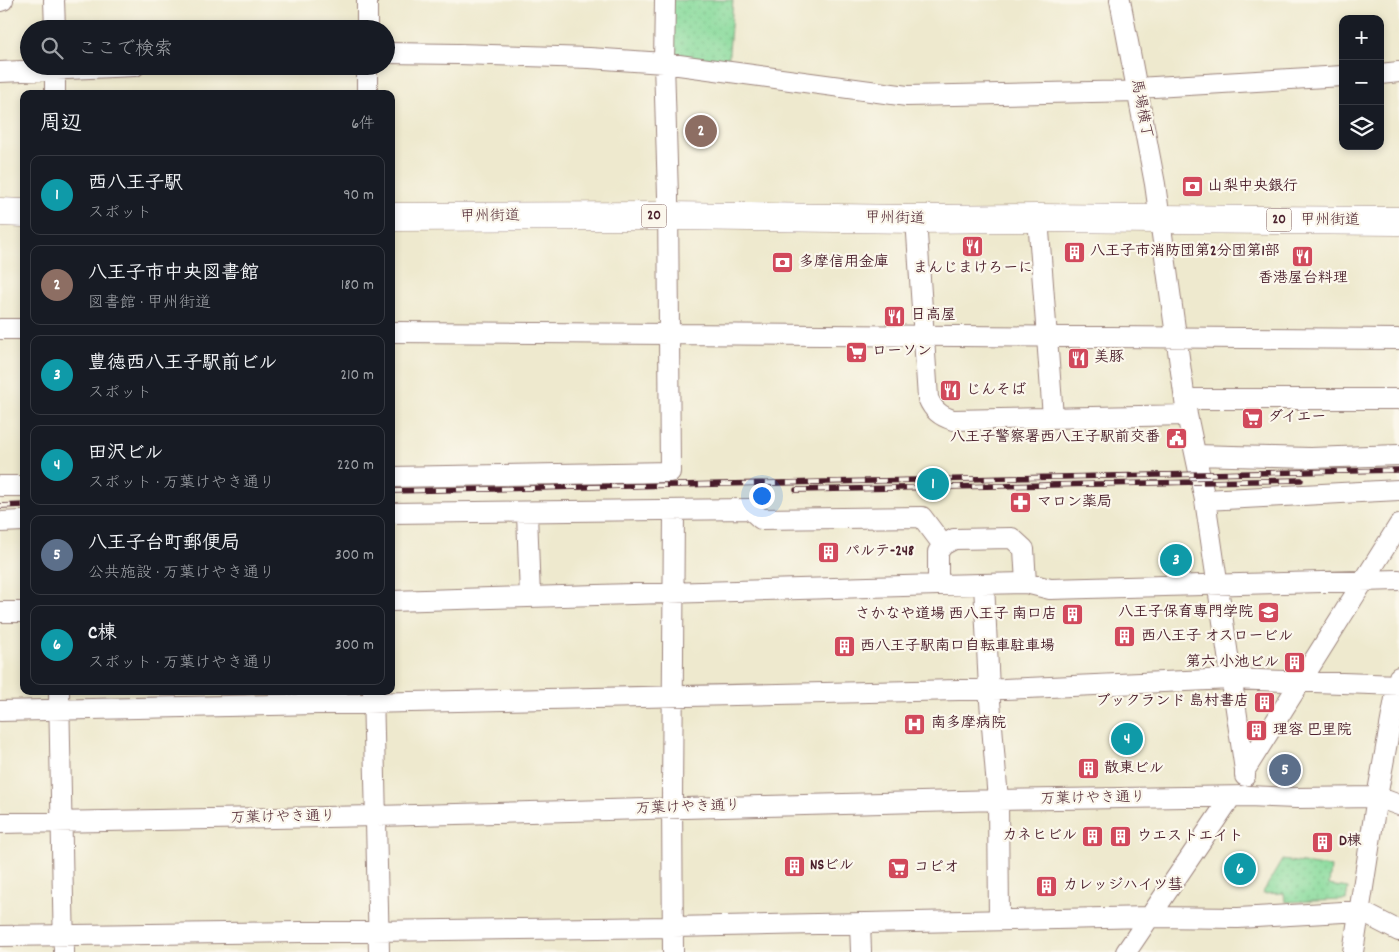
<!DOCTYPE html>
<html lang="ja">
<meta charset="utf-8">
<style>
:root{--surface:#171b24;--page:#20242c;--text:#f1f3f6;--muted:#9ea1a6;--line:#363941;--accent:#0f766e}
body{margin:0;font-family:Dekko,"Klee One",sans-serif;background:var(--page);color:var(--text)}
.controls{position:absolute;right:15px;top:15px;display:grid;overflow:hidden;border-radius:10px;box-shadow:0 2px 8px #0003}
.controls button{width:45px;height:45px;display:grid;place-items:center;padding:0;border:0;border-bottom:1px solid var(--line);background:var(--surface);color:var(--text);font:25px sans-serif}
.you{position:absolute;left:761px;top:495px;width:18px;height:18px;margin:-12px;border:4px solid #fff;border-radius:50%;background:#1a73e8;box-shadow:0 0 0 8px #1a73e833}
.badge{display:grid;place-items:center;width:32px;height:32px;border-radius:50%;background:var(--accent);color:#fff;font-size:16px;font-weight:700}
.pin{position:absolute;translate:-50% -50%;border:2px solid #fff;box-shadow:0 1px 5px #0006}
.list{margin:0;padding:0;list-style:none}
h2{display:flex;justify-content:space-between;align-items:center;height:65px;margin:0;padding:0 20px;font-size:21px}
h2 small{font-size:16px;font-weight:400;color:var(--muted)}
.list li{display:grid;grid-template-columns:32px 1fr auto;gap:15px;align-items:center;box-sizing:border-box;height:80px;margin:0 10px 10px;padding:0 10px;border:1px solid var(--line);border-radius:10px}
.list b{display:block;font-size:19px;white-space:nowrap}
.list p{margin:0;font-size:16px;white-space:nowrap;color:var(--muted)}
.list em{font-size:16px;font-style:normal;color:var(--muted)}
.icon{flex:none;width:28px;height:28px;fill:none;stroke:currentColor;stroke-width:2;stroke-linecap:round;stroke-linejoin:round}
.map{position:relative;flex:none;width:1399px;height:952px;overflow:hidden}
.search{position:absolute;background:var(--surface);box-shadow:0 2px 8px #0003;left:20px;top:20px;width:375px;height:55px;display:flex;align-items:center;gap:12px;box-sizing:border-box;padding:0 18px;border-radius:28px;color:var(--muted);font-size:19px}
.panel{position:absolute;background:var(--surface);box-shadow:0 2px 8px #0003;left:20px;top:90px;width:375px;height:605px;border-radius:10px}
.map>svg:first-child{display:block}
</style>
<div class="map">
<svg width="1399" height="952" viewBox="0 0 1399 952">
<defs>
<pattern id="park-dots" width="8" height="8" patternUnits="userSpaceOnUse" patternTransform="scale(1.25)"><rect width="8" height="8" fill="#88da9b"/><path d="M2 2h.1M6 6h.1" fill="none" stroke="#77bb86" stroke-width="1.8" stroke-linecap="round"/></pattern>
</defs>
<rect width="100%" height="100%" fill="#fbf7ec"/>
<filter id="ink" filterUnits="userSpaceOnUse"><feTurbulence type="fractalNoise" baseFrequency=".02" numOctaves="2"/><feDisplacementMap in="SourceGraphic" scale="10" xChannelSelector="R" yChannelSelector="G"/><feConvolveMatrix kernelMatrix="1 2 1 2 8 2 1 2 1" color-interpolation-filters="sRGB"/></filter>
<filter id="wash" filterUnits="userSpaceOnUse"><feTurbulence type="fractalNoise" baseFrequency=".0096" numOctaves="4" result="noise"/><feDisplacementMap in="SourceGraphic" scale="20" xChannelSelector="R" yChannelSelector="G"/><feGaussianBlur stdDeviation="1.12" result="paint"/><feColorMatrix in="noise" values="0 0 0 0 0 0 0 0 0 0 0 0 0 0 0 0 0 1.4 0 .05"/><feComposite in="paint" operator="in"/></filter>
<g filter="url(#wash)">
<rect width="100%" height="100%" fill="#eee9ce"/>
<path fill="url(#park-dots)" stroke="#697c63" d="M670,0H733L728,66L669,58Z
M1282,860L1331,867L1329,885L1348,888L1346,900L1285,902L1284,893L1262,894Z"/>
</g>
<g filter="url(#ink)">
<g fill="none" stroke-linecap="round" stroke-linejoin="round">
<defs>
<path id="minor" d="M54,0L55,29
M367,0V29
M1120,0L1155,184L1187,415L1205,500L1245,770
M0,1L3,0
M386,53L458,54L589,58L664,63L907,96L1138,91
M367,66V94
M0,72L135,66
M1380,74L1399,72
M1137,88L1343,76
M55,94V66
M1038,218L1053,417
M916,219L928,398C933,410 940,416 953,420L1187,415
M0,329H24
M391,332L1399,339
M1185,399H1399
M1196,455L1310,458L1399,455
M391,477L670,472L668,196L664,63L665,0
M0,486H24
M1205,500L1399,490
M391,513L750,509L761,519L922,517L943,545
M527,513L530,597
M0,522L24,521
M984,584L989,689L998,800L999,920
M938,585V552L943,545L954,539L1012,538L1024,549L1026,583
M391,601L938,585L1026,583L1050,589L1399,580
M0,612H24
M59,691L64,952
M373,691L379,952
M0,711L1004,689L1231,679L1399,685
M1245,776V770L1399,525
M0,823L376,816L998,800L1248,796L1296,798L1377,797L1399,805
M860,923L861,952
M0,936L673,927L1150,917L1238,918L1360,911L1399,931
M673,952L672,799L674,510
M1126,952L1231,797
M1353,952L1377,797L1399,677"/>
<path id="highway" d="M0,212L24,213
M391,217L668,216L916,219L1038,218L1399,221"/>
</defs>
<use href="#minor" stroke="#9c847c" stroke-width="22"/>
<use href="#highway" stroke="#9c847c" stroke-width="29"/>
<use href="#minor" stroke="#fff" stroke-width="20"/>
<use href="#highway" stroke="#fff" stroke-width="28"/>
<defs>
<path id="rail" d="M796,490L1301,480
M391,491L1399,470
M0,506L24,505"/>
</defs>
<use href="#rail" stroke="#4a1f2b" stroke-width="5.5"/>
<use href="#rail" stroke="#fbf7ec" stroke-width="4" stroke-dasharray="11" stroke-linecap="butt"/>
</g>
</g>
<defs>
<symbol id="bank-square" viewBox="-11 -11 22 22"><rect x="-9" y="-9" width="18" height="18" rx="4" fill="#d1495b" stroke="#fbf7ec"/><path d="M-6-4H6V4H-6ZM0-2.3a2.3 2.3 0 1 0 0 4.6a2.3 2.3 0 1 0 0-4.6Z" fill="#fff"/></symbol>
<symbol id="restaurant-square" viewBox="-11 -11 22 22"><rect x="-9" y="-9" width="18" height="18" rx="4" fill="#d1495b" stroke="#fbf7ec"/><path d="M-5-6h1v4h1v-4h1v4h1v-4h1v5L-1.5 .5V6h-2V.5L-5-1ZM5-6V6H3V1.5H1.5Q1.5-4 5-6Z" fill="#fff"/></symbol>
<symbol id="building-square" viewBox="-11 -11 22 22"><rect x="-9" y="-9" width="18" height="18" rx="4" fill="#d1495b" stroke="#fbf7ec"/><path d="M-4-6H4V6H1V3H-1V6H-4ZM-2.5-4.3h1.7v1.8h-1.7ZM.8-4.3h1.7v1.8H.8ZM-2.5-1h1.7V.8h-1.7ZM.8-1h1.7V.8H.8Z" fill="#fff"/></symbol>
<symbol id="supermarket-square" viewBox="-11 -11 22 22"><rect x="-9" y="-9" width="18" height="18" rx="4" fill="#d1495b" stroke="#fbf7ec"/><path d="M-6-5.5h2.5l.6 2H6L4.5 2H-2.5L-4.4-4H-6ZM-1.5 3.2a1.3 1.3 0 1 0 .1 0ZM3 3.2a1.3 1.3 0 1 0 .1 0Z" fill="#fff"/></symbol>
<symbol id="civic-square" viewBox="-11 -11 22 22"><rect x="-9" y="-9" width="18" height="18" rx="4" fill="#d1495b" stroke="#fbf7ec"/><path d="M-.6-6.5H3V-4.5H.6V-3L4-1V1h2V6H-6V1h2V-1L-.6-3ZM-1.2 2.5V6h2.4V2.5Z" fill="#fff"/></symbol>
<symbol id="pharmacy-square" viewBox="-11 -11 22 22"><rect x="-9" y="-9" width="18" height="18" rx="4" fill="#d1495b" stroke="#fbf7ec"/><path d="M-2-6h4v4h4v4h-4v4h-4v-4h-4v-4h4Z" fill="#fff"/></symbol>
<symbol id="university-square" viewBox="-11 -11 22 22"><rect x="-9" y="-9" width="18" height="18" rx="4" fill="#d1495b" stroke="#fbf7ec"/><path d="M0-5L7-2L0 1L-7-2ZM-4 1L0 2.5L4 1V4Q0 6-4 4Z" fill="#fff"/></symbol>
<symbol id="hospital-square" viewBox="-11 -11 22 22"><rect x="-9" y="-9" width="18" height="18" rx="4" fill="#d1495b" stroke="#fbf7ec"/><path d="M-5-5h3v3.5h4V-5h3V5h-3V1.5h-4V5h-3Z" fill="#fff"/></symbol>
</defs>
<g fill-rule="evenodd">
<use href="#bank-square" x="1180" y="174" width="25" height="25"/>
<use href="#restaurant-square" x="960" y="234" width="25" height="25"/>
<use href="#building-square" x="1062" y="240" width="25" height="25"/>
<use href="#restaurant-square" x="1290" y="244" width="25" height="25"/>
<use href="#bank-square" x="770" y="250" width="25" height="25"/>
<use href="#restaurant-square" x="882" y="304" width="25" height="25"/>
<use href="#supermarket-square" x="844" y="340" width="25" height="25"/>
<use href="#restaurant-square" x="1066" y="346" width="25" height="25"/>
<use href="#restaurant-square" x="938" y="378" width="25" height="25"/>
<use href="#supermarket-square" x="1240" y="406" width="25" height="25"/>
<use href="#civic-square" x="1164" y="426" width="25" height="25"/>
<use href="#pharmacy-square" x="1008" y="490" width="25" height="25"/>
<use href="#building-square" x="816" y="540" width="25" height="25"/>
<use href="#university-square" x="1256" y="600" width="25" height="25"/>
<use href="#building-square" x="1060" y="602" width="25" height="25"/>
<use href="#building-square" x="1112" y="624" width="25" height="25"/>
<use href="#building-square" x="832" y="634" width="25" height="25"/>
<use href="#building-square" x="1282" y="650" width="25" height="25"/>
<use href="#building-square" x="1252" y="690" width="25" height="25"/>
<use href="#hospital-square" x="902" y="712" width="25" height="25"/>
<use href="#building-square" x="1244" y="718" width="25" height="25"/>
<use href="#building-square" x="1076" y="756" width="25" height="25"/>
<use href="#building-square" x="1080" y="824" width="25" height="25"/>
<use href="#building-square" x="1108" y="824" width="25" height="25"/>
<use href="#building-square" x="1310" y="830" width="25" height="25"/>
<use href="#building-square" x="782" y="854" width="25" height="25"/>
<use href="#supermarket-square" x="886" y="856" width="25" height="25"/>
<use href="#building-square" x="1034" y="874" width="25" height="25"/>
</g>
<g text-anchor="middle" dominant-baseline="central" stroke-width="4.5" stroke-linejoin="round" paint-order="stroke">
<g fill="#fbf7ec" stroke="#7f6065" stroke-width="1">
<rect x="641.5" y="204.5" width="25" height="23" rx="4"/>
<rect x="1266.5" y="208.5" width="25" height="23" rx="4"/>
</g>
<g font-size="14" font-weight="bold" fill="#4a1f2b">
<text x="654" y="216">20</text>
<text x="1279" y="220">20</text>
</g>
<g font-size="15" fill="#4a1f2b" stroke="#fbf7ec">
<text transform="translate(1141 109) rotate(79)">馬場横丁</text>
<text transform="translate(490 217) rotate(-1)">甲州街道</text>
<text transform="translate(895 219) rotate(1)">甲州街道</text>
<text x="1330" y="221">甲州街道</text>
<text transform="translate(1093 799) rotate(-1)">万葉けやき通り</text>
<text transform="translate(688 808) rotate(-2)">万葉けやき通り</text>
<text transform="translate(283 818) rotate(-1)">万葉けやき通り</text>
</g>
<g font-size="15" font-weight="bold" fill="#4a1f2b" stroke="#fbf7ec" text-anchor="start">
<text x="1208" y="187">山梨中央銀行</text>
<text x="1090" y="252">八王子市消防団第2分団第1部</text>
<text x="799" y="263">多摩信用金庫</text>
<text x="973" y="269" text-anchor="middle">まんじまけろーに</text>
<text x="1303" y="279" text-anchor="middle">香港屋台料理</text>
<text x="911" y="316">日高屋</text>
<text x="872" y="352">ローソン</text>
<text x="1094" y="358">美豚</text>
<text x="966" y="391">じんそば</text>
<text x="1268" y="418">ダイエー</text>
<text x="1160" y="438" text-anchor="end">八王子警察署西八王子駅前交番</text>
<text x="1037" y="503">マロン薬局</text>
<text x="845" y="552">パルテ-248</text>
<text x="1253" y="613" text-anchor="end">八王子保育専門学院</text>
<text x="1057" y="615" text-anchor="end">さかなや道場 西八王子 南口店</text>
<text x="1141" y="637">西八王子 オスロービル</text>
<text x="860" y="647">西八王子駅南口自転車駐車場</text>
<text x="1279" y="663" text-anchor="end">第六 小池ビル</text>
<text x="1249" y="702" text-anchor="end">ブックランド 島村書店</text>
<text x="931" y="724">南多摩病院</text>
<text x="1273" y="731">理容 巴里院</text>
<text x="1104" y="769">散東ビル</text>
<text x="1077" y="836" text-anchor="end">カネヒビル</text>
<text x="1137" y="837">ウエストエイト</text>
<text x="1339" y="842">D棟</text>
<text x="810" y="866">NSビル</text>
<text x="914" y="868">コピオ</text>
<text x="1063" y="886">カレッジハイツ彗</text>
</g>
</g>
</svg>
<div class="controls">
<button>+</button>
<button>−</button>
<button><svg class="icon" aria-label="layers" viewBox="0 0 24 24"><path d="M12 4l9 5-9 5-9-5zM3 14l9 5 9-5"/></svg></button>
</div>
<div class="you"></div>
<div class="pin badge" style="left:933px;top:484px;background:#0f9aa8">1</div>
<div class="pin badge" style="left:701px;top:131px;background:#8d6e63">2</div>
<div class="pin badge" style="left:1176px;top:560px;background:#0f9aa8">3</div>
<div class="pin badge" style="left:1127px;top:739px;background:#0f9aa8">4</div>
<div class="pin badge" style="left:1285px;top:770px;background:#5c6f8a">5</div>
<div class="pin badge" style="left:1240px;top:869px;background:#0f9aa8">6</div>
<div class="search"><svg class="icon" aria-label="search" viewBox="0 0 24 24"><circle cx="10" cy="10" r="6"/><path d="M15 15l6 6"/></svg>ここで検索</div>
<section class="panel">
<h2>周辺<small>6件</small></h2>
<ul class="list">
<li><span class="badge" style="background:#0f9aa8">1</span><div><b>西八王子駅</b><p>スポット</p></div><em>90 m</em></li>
<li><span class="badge" style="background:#8d6e63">2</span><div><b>八王子市中央図書館</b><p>図書館 · 甲州街道</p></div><em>180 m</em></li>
<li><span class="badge" style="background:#0f9aa8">3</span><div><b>豊徳西八王子駅前ビル</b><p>スポット</p></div><em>210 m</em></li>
<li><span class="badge" style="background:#0f9aa8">4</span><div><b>田沢ビル</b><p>スポット · 万葉けやき通り</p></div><em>220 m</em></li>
<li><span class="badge" style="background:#5c6f8a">5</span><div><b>八王子台町郵便局</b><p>公共施設 · 万葉けやき通り</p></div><em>300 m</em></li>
<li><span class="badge" style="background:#0f9aa8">6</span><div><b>C棟</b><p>スポット · 万葉けやき通り</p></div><em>300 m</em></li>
</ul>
</section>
</div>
